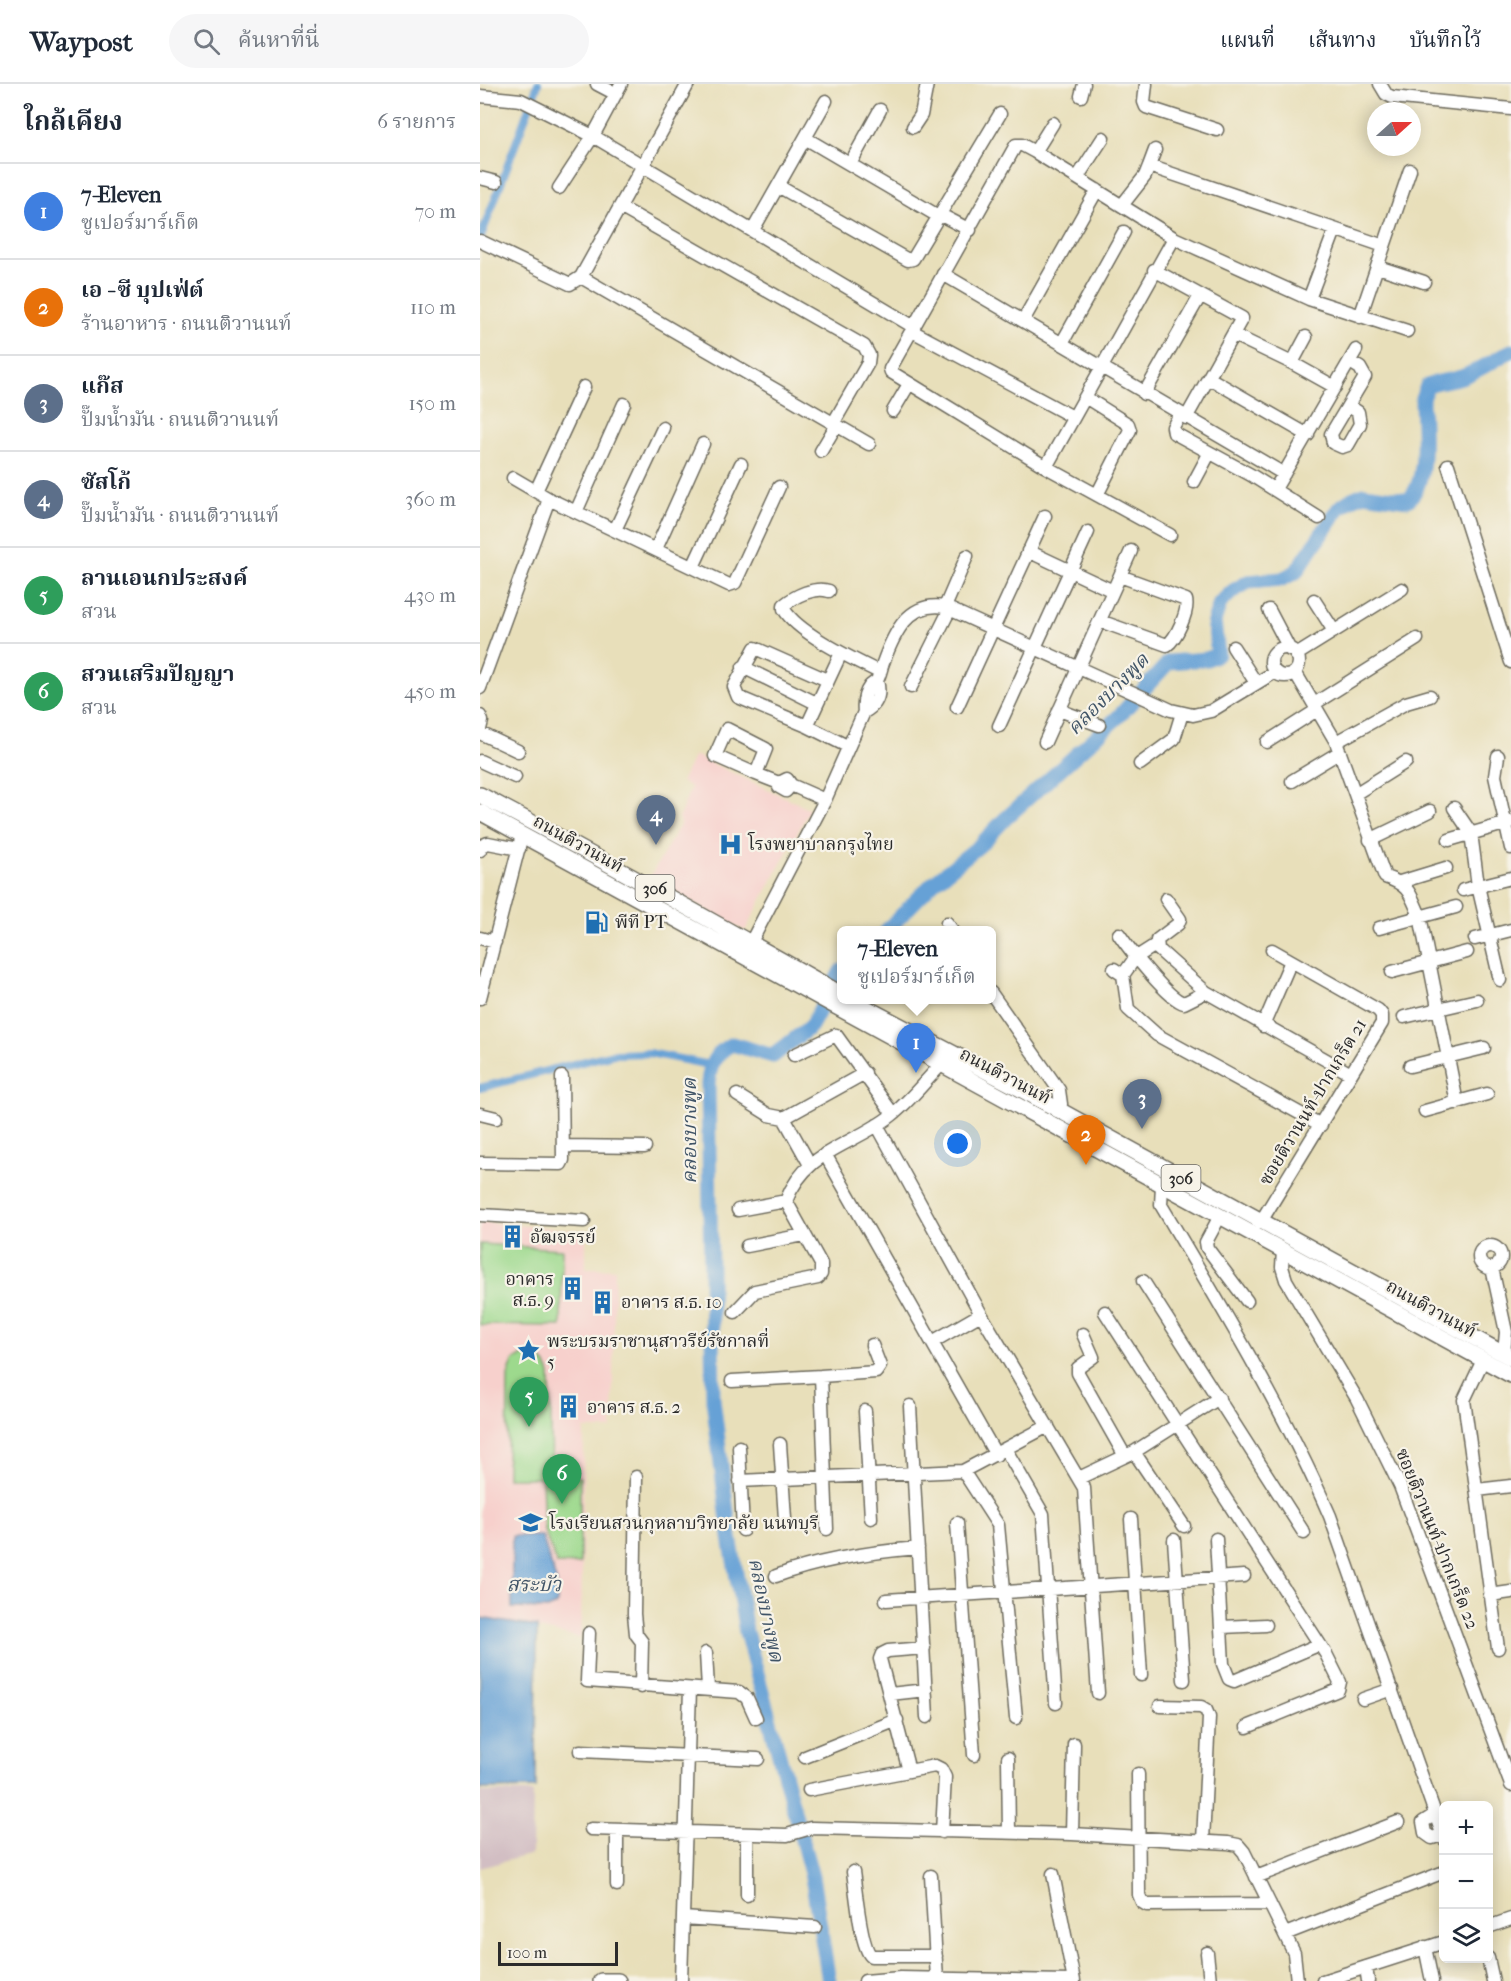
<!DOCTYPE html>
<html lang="th">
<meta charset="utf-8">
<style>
:root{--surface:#fff;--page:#f6f6f7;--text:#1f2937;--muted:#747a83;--line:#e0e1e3;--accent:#0b8043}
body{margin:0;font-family:"IM FELL French Canon","Noto Serif Thai",serif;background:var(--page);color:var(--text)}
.controls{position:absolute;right:18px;bottom:18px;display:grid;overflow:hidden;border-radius:9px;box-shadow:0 3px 15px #0003}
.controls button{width:54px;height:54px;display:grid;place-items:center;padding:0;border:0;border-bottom:2px solid var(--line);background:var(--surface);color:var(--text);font:30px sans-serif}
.compass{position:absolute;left:887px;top:18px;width:54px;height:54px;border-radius:50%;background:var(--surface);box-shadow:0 3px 15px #0003;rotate:69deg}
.scale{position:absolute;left:18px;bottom:15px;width:120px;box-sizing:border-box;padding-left:6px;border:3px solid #2b2b2b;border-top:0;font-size:16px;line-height:21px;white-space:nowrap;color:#2b2b2b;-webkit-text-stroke:4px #f7f3e8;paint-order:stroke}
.you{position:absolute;left:478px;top:1060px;width:21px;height:21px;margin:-15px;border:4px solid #fff;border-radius:50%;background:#1a73e8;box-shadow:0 0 0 9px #1a73e833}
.badge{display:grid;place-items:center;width:39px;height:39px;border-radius:50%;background:var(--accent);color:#fff;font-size:20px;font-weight:700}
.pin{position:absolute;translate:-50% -50px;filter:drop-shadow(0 2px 3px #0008)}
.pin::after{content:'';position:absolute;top:32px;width:21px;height:18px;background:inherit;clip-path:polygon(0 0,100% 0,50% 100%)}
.popup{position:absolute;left:357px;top:842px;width:159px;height:78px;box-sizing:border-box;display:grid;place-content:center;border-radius:9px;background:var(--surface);filter:drop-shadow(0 2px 4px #0005);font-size:20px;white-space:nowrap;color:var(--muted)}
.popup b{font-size:22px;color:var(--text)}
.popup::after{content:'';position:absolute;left:50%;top:100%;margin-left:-12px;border:12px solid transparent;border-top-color:var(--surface)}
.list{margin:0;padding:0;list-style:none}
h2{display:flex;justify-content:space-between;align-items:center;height:78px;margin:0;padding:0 24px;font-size:26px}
h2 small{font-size:20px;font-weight:400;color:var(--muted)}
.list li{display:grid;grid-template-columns:39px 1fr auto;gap:18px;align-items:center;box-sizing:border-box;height:96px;padding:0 24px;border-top:2px solid var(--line)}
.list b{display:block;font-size:22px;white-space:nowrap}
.list p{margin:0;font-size:20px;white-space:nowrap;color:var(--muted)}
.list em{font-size:20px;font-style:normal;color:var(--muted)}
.icon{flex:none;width:33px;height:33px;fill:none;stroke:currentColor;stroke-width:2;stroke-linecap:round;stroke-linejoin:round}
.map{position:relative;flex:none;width:1031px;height:1897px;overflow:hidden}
header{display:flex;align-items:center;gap:36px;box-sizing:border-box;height:84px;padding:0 30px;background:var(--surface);border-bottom:2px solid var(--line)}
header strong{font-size:28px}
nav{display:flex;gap:33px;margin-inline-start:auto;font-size:21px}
.search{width:420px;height:54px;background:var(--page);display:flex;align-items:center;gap:15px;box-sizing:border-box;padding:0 21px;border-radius:33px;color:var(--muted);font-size:22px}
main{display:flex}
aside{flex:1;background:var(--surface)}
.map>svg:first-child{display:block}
</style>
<header>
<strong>Waypost</strong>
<div class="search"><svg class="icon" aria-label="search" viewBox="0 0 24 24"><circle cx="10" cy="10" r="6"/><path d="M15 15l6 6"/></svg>ค้นหาที่นี่</div>
<nav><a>แผนที่</a><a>เส้นทาง</a><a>บันทึกไว้</a></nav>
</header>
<main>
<aside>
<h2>ใกล้เคียง<small>6 รายการ</small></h2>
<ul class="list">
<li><span class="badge" style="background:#3f7fe0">1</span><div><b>7-Eleven</b><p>ซูเปอร์มาร์เก็ต</p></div><em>70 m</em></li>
<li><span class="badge" style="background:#e8710a">2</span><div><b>เอ - ซี บุปเฟ่ต์</b><p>ร้านอาหาร · ถนนติวานนท์</p></div><em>110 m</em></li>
<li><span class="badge" style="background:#5c6f8a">3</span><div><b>แก๊ส</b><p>ปั๊มน้ำมัน · ถนนติวานนท์</p></div><em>150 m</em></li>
<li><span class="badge" style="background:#5c6f8a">4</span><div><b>ซัสโก้</b><p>ปั๊มน้ำมัน · ถนนติวานนท์</p></div><em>360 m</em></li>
<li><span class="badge" style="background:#2e9e5b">5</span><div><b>ลานเอนกประสงค์</b><p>สวน</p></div><em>430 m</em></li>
<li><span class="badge" style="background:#2e9e5b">6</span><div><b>สวนเสริมปัญญา</b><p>สวน</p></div><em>450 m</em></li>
</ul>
</aside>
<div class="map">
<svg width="1031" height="1897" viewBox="0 0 1031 1897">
<rect width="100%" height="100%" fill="#f7f3e8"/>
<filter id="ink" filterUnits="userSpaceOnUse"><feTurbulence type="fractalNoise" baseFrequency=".0167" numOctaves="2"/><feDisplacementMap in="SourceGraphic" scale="12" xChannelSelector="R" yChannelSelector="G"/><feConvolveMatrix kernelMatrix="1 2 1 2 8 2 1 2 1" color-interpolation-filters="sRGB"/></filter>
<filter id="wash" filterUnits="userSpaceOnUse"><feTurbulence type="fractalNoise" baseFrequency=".008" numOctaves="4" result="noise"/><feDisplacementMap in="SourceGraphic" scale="24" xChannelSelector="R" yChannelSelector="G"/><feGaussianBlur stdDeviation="1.35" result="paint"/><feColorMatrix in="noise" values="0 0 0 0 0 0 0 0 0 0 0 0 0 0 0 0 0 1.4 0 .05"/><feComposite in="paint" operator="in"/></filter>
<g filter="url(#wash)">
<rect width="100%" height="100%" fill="#e8dfba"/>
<path fill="#f7d0cc" d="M214,671L330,725L265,847L169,795L200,741L199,733L211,703L201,698Z
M0,1138L106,1147V1184L135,1185L132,1345H104L101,1554L0,1533Z"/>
<path fill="#d2bec3" d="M0,1708H53L52,1770L0,1784Z"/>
<path fill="#9dd98d" stroke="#64825c" stroke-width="1.5" d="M0,1160L82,1165L81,1242L0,1241Z
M43,1271C59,1270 65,1276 70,1290L72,1393H100V1480H77L64,1447L62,1394H27L28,1292L33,1277Z"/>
<path fill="#66a1d6" stroke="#486680" stroke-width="1.5" d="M62,1452L77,1499V1520L68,1525L32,1524V1452Z
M0,1534L57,1543L56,1704L0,1705Z"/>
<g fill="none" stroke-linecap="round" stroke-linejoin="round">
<path stroke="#66a1d6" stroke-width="8" d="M0,155L58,0
M0,1004L133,970L169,969L230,981"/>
<path stroke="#66a1d6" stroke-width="15" d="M407,846L453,799L499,762L525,735L639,632L689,578L727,575L738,570L734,538L740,519L753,507L768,498L802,495L816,488L859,424L872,415L884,410L928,416C950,397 942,342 942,314L947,302C958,296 971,297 984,292C1000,286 1016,275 1031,267
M349,1897L332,1793L266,1548L250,1453L233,1315L228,1000C230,980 234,970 252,960L293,972L331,942L361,887"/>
</g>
</g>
<g filter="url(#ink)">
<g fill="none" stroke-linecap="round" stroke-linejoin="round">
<defs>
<path id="minor" d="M117,0L136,10
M666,0L664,18L666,23L737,46
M900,0L906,10L912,13L1031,25
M0,12L41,16L113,52L434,243
M601,12L604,0
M433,43L441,31L447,0
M325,54L458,132
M555,68L573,39
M370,80L400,26
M669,82L675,66
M0,94L16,98
M597,94L623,54
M298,102L428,176L433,175L520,30
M79,104L113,52L141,0
M643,120L665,92L669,82L904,162
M140,123L384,262L389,271L388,279L354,338
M459,130L490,146
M273,146L346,17
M0,157L90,200L101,193L208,0
M898,183L944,198
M674,186L762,234L706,334
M463,190L804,390
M101,193L389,360
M829,215L855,146
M880,233L930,86
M544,235L617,106
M432,247L593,333
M754,251L812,279L855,303
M582,259L644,148
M812,279L826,253
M729,294L828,351
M664,310L720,212
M605,313L648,340L650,346L617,411
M869,322L878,328L880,340L868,361L862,363L853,359L851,350L885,293L880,284L870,278
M413,327L429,300
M700,330L693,343L694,349L771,391L839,434
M341,367L357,340
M968,381L1031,578
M566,383L694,154
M33,394L69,415L249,501L255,499L299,403
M714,398L729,370
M795,405L876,266
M56,407L104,303
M96,428L144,320
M135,446L183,344
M690,451L566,383L411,288L410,285L536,61H542L555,68L694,154L829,215L927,247
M176,465L223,360
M548,467L633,507
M213,483L261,380
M349,507C335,502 315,512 304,521V525C317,549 375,576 399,588
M834,516L854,547
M465,523L487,472
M789,526L810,566
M620,537L687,561C696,555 709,527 706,516L640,492
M753,563L776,599
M791 578a14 14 0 1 1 28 0a14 14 0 1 1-28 0Z
M361,569L327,642L367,662
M816,571L922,505
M263,583L336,619
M815,588L856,658L905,793C930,801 930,810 940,832L977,1019
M431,603L470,525
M0,604L69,415
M834,620L937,555
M477,623L565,432
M579,626L619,641
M384,628C397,621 401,611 397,597
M0,632L2,637L0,645
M327,642L258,613L254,603L275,564L347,596
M519,642L608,448
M247,645L286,665L276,690L235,672Z
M0,649L38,667
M565,658L651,467
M787,658L837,626
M856,658L926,619L950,612
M1018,672L1015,692L1031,764
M0,677L35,693
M660,680L694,655L702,629
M276,690L299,699
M812,697L860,668
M311,701L306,707L299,703V699L307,695L311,701L345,716
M875,710L926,678
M974,724L991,749L998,802L1020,896
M890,756L950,727
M969,756L1031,738
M0,766L1,762L8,759L39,765
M920,798L966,784
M983,806L1031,794
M467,839L472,846
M899,844L976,823
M639,850C649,865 689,916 704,919L726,908L678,865L677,856L698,840L700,835L686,815
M0,854L15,858
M995,855L1031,846
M270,860L345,716L384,628C383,619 384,610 390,602C392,600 396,598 397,596C400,592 401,584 403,579C414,549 428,517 465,523L691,626L713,631L731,627L795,588
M634,885L643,891L648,925L677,951L841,1041
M912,888L987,868
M643,891L655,874L677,860
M726,908L871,990
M511,909L579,1006L581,1020L577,1027
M0,914L42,751
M924,933L997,916
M783,942L811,877
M314,971L356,951L413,1030
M930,982L1004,964
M257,1011L289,1031L304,1034L385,989
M945,1027L1007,1010
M0,1030L16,1034
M304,1034L329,1079
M397,1041L501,1230L604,1404L618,1609
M83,1062L165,1063
M345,1070L516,1371
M0,1079L81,1080L83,1076L82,993
M682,1101L681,1121C741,1222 803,1324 850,1432L964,1755
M258,1126L306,1117
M0,1131L104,1137
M740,1132L726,1158L727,1164L767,1217
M780,1139L902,939V931L898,926L792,866
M267,1162L324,1151
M999 1173a11 11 0 1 1 22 0a11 11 0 1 1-22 0Z
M803,1166L802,1183L806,1196L877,1315L920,1402L1031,1701
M1012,1184L1026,1248L1024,1270
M663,1197L824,1449
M255,1228L275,1207L338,1194L341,1190V1180L306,1117C326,1065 373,1062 412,1031C430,1017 445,997 461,981
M625,1228L846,1570L860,1598L858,1606L767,1643
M603,1250L613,1273L598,1284V1289L645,1372
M454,1257L501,1230
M1003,1276L984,1316L1018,1564
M252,1297L341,1292
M430,1322L447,1633
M385,1327L391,1434
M300,1360L305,1435
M259,1363L263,1446
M526,1366L563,1430L576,1619
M654,1368L704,1442
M483,1387L518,1441L536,1634
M156,1393L154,1530L156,1550L162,1558L161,1603
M599,1394L654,1368L739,1314
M260,1397L483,1387L568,1342
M997,1406L1031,1402
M651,1435L661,1591
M477,1439L494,1671
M347,1445L341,1292L396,1288L400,1282L392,1261
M736,1455L743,1580L749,1595L754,1597L838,1561
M694,1456L704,1596
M296,1492C341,1475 391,1468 438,1464
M1010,1511L1031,1508
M406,1516L764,1492
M742,1543L786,1541
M109,1549L107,1597L259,1608L267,1614L276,1634
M226,1569L228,1605
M410,1610L446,1606
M883,1615L912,1605
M680,1622L721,1623L726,1626L729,1633L723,1757
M100,1667L278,1675
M325,1673L417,1636
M528,1674L529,1749
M429,1687L400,1575L402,1570L408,1567L444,1564
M658,1690L659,1811L662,1818L667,1821L790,1820
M329,1706L455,1682L461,1685L465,1693L462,1748
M954,1731L943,1738L945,1749L952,1754L962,1751
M111,1745L307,1751L331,1744L592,1750L748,1759L758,1761L764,1768L814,1869L817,1897
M137,1746V1801
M592,1750L594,1660
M267,1751V1811
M373,1788C376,1806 380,1861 391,1872H456
M573,1790L594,1897
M451,1792L457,1895
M776,1793L918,1738
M203,1834L335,1843
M1008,1843L1031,1835
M805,1850L964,1788
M945,1863L952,1897
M727,1869L730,1897
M1008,1874L1013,1897
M886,1883L888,1897
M201,1897L210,1605
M385,1897L420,1894L591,1897
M843,1897L964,1858"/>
<path id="major" d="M0,711C122,775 241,842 361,910
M0,728L1031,1291
M371,916L537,1003L1031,1274
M121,1897H138"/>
</defs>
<use href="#minor" stroke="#6d6a5d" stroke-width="15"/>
<use href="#major" stroke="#6d6a5d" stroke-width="18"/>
<use href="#minor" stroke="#fff" stroke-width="12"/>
<use href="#major" stroke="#fff" stroke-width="15"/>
</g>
</g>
<defs>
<symbol id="hospital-bare" viewBox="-9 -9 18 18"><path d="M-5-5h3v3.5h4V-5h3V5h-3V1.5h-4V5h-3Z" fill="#1f6fb2" stroke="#f7f3e8" stroke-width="2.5" paint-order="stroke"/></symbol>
<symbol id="fuel-bare" viewBox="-9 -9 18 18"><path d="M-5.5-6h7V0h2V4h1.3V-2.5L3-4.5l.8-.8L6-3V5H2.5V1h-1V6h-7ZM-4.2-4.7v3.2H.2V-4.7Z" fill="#1f6fb2" stroke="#f7f3e8" stroke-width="2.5" paint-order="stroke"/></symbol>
<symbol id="building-bare" viewBox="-9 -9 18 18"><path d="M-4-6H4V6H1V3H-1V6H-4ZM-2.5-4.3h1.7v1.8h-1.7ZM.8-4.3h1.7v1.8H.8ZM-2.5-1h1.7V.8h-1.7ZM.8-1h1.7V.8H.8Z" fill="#1f6fb2" stroke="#f7f3e8" stroke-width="2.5" paint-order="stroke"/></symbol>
<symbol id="sight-bare" viewBox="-9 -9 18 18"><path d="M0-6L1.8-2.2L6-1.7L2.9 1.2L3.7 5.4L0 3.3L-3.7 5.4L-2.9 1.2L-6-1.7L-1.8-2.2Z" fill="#1f6fb2" stroke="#f7f3e8" stroke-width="2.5" paint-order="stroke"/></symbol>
<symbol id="school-bare" viewBox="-9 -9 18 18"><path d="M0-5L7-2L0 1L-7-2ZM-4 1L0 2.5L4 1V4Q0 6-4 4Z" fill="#1f6fb2" stroke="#f7f3e8" stroke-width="2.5" paint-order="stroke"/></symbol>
</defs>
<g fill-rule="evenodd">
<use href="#hospital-bare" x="234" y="744" width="33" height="33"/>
<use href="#fuel-bare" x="100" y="822" width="33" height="33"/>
<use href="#building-bare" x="16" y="1136" width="33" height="33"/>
<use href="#building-bare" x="76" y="1188" width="33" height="33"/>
<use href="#building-bare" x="106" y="1202" width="33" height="33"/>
<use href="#sight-bare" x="32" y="1250" width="33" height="33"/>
<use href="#building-bare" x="72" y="1306" width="33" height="33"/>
<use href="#school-bare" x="34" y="1422" width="33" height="33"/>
</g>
<g text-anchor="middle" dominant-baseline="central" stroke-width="4.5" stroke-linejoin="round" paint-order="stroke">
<g fill="#f7f3e8" stroke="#686764" stroke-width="1.5">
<rect x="155.5" y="791" width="39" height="26" rx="4.5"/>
<rect x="681.5" y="1081" width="39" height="26" rx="4.5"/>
</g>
<g font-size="16" font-weight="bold" fill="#2b2b2b">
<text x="175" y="804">306</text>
<text x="701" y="1094">306</text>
</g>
<g font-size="18" fill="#2b2b2b" stroke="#f7f3e8">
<text transform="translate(98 760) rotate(29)">ถนนติวานนท์</text>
<text transform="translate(525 992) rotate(28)">ถนนติวานนท์</text>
<text transform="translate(833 1018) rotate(-59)">ซอยติวานนท์-ปากเกร็ด 21</text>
<text transform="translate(951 1225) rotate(29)">ถนนติวานนท์</text>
<text transform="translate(957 1455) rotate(68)">ซอยติวานนท์-ปากเกร็ด 22</text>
</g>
<g font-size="18" fill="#2b2b2b" stroke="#f7f3e8" text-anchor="start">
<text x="268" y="760">โรงพยาบาลกรุงไทย</text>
<text x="135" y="838">พีที PT</text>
<text x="50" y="1153">อัฒจรรย์</text>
<text x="74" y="1195" text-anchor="end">อาคาร<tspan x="74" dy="21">ส.ธ. 9</tspan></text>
<text x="141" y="1218">อาคาร ส.ธ. 10</text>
<text x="67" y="1257">พระบรมราชานุสาวรีย์รัชกาลที่<tspan x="67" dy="21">5</tspan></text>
<text x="107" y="1323">อาคาร ส.ธ. 2</text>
<text x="69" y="1439">โรงเรียนสวนกุหลาบวิทยาลัย นนทบุรี</text>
</g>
<g font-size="20" font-style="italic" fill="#405467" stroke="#f7f3e8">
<text transform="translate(628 610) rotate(-45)">คลองบางพูด</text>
<text transform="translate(209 1047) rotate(-90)">คลองบางพูด</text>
<text x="54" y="1500">สระบัว</text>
<text transform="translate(286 1526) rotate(78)">คลองบางพูด</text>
</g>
</g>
</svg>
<div class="controls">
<button>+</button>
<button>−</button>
<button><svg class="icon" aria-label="layers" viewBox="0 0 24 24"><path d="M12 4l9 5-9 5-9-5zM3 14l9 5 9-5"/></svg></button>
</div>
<svg class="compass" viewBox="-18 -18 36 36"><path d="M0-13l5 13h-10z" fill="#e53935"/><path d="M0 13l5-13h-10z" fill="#747a83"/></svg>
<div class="scale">100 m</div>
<div class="you"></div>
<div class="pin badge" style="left:436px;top:989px;background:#3f7fe0">1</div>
<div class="popup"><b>7-Eleven</b>ซูเปอร์มาร์เก็ต</div>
<div class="pin badge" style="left:606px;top:1081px;background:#e8710a">2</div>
<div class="pin badge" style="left:662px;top:1045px;background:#5c6f8a">3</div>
<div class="pin badge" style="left:176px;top:761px;background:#5c6f8a">4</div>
<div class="pin badge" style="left:49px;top:1343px;background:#2e9e5b">5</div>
<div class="pin badge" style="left:82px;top:1420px;background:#2e9e5b">6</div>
</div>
</main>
